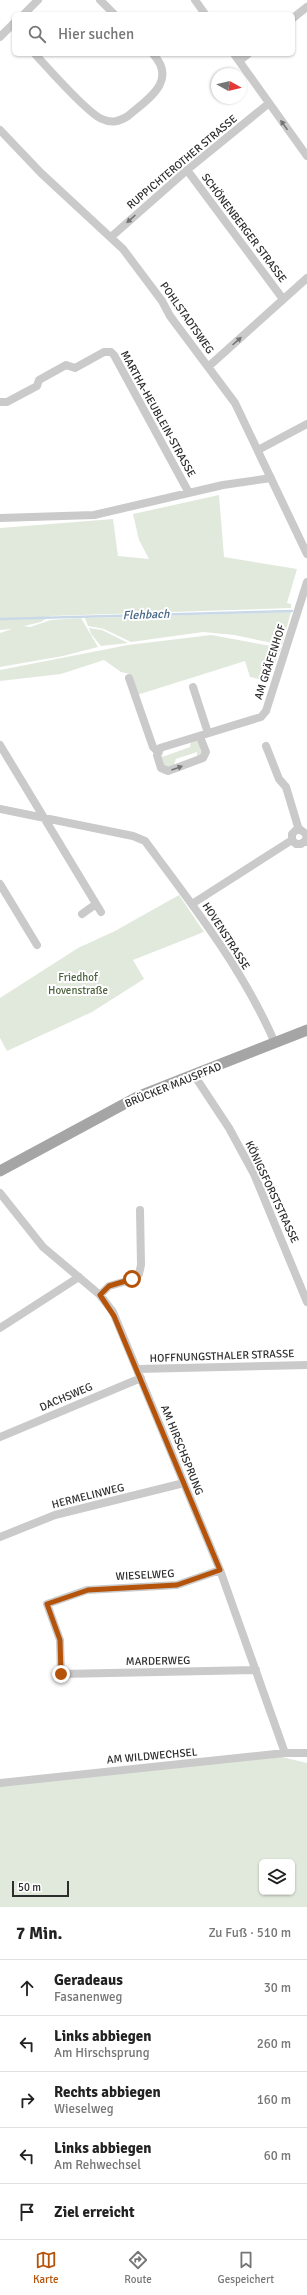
<!DOCTYPE html>
<html lang="de">
<meta charset="utf-8">
<style>
:root{--surface:#fff;--page:#f2f2f2;--text:#222;--muted:#767676;--line:#e0e0e0;--accent:#b45309}
body{margin:0;font-family:Signika,sans-serif;background:var(--page);color:var(--text)}
.controls{position:absolute;right:12px;bottom:12px;display:grid;overflow:hidden;border-radius:6px;box-shadow:0 1px 3px #0004}
.controls button{width:36px;height:36px;display:grid;place-items:center;padding:0;border:0;border-bottom:1px solid var(--line);background:var(--surface);color:var(--text);font:20px sans-serif}
.compass{position:absolute;left:211px;top:68px;width:36px;height:36px;border-radius:50%;background:var(--surface);box-shadow:0 1px 3px #0004;rotate:98deg}
.scale{position:absolute;left:12px;bottom:10px;width:57px;box-sizing:border-box;padding-left:4px;border:2px solid #2d2d2d;border-top:0;font-size:11px;line-height:14px;white-space:nowrap;color:#2d2d2d;-webkit-text-stroke:3px #fff;paint-order:stroke}
.stop{position:absolute;width:12px;height:12px;margin:-9px;border:3px solid #b45309;border-radius:50%;background:#fff}
.stop.end{background:#b45309;border-color:#fff;box-shadow:0 1px 4px #0008}
.list{margin:0;padding:0;list-style:none}
h2{display:flex;justify-content:space-between;align-items:center;height:52px;margin:0;padding:0 16px;font-size:17px}
h2 small{font-size:13px;font-weight:400;color:var(--muted)}
.list li{display:grid;grid-template-columns:26px 1fr auto;gap:12px;align-items:center;box-sizing:border-box;height:56px;padding:0 16px;border-top:1px solid var(--line)}
.list b{display:block;font-size:15px;white-space:nowrap}
.list p{margin:0;font-size:13px;white-space:nowrap;color:var(--muted)}
.list em{font-size:13px;font-style:normal;color:var(--muted)}
.icon{flex:none;width:22px;height:22px;fill:none;stroke:currentColor;stroke-width:2;stroke-linecap:round;stroke-linejoin:round}
.map{position:relative;flex:none;width:307px;height:1907px;overflow:hidden}
.search{position:absolute;background:var(--surface);box-shadow:0 1px 3px #0004;left:12px;right:12px;top:12px;height:44px;display:flex;align-items:center;gap:10px;box-sizing:border-box;padding:0 14px;border-radius:6px;color:var(--muted);font-size:15px}
.sheet{height:332px;background:var(--surface)}
nav{display:flex;justify-content:space-around;align-items:center;box-sizing:border-box;height:56px;border-top:1px solid var(--line);background:var(--surface);font-size:11px;color:var(--muted)}
nav a{display:grid;justify-items:center;gap:2px}
nav .on{color:var(--accent)}
.map>svg:first-child{display:block}
</style>
<div class="map">
<svg width="307" height="1907" viewBox="0 0 307 1907">
<rect width="100%" height="100%" fill="#fff"/>
<path fill="#e1e9dc" fill-rule="evenodd" d="M219,495L224,557L297,569L287,603L291,604V608L50,616L41,622L24,626L30,627L51,620L81,618L98,647L63,656L0,667V633L12,629L0,630V528L113,519L118,556L149,559L139,540L133,514Z
M291,612L282,645L234,635L203,632L131,642L104,629L88,626L85,618Z
M89,628L102,630L128,643L101,646L91,634Z
M211,635L281,648L268,681L250,677L245,661L137,695L130,674L121,672L104,660L61,674L0,681V670L128,645Z
M197,740L203,753L197,758V752L176,759L173,767H164L161,753L164,750L162,757L190,747L191,741Z
M179,895L204,932L133,960L144,979L92,1012L7,1051L0,1038V998L78,948L115,931Z
M278,1756L307,1763V1907H0V1783ZM262,1862H292V1892H262Z"/>
<g fill="none" stroke-linecap="round" stroke-linejoin="round">
<path stroke="#cad9e7" stroke-width="2.5" d="M0,619L292,611"/>
<path stroke="#cacaca" stroke-width="8" d="M100,0L114,14
M195,0L205,14
M24,14L38,0
M293,18L307,7
M0,37L14,23
M35,54C47,67 88,114 102,119C112,124 120,121 128,116C148,99 178,81 153,54
M234,54L307,156
M239,61L248,54
M0,130L41,173L123,249L162,301L170,316L235,403L307,554
M187,170L283,299
M111,237L187,170L268,104
M208,367L307,278
M0,402H7L37,386L39,380L66,365L75,368L104,352H111L114,355L189,493
M258,450L307,424
M0,518L94,515L223,485L271,478
M129,678L153,747L157,751
M193,687L208,733
M200,737L206,752L203,758L168,771L161,768L157,755L160,748L261,717L266,711L307,582
M0,745L101,912
M266,746L279,779L286,787L299,830
M0,809L133,836L145,841C192,904 243,969 275,1043
M305,841L301,844H296L292,840V834L296,830H301L306,834L307,842
M0,884L37,945
M192,904L292,840
M82,914L96,904
M194,1075L229,1128L254,1174L307,1302
M0,1193L43,1247L100,1295L113,1312L220,1570L285,1753
M100,1295L109,1286L134,1279L139,1274L141,1265L140,1210
M0,1328L79,1277
M137,1369L307,1365
M0,1437L141,1378
M0,1537L55,1515L184,1483
M220,1570L177,1585L87,1590L47,1604L60,1640L61,1674L256,1670
M0,1783L285,1753H307"/>
<path stroke="#a5a5a5" stroke-width="11" d="M0,1171L139,1096L307,1030"/>
</g>
<defs><path id="oneway-solid" d="M-6-.8H1V-3.2L6.5 0L1 3.2V.8H-6Z"/></defs>
<g fill="#747474">
<use href="#oneway-solid" transform="translate(284 125) rotate(-126)"/>
<use href="#oneway-solid" transform="translate(131 219) rotate(138)"/>
<use href="#oneway-solid" transform="translate(237 341) rotate(-42)"/>
<use href="#oneway-solid" transform="translate(177 768) rotate(-20)"/>
</g>
<g fill="none" stroke-linecap="round" stroke-linejoin="round">
<path stroke="#b45309" stroke-width="5" d="M61,1674L60,1640L47,1604L88,1590L177,1585L220,1570L114,1316L100,1295L109,1286L132,1279"/>
</g>
<g text-anchor="middle" dominant-baseline="central" stroke-width="4" stroke-linejoin="round" paint-order="stroke">
<g font-size="11" fill="#2d2d2d" stroke="#fff">
<text transform="translate(182 162) rotate(-40)">RUPPICHTEROTHER STRASSE</text>
<text transform="translate(244 228) rotate(53)">SCHÖNENBERGER STRASSE</text>
<text transform="translate(187 318) rotate(55)">POHLSTADTSWEG</text>
<text transform="translate(158 414) rotate(61)">MARTHA-HEUBLEIN-STRASSE</text>
<text transform="translate(270 662) rotate(-72)">AM GRÄFENHOF</text>
<text transform="translate(226 936) rotate(57)">HOVENSTRASSE</text>
<text transform="translate(173 1085) rotate(-22)">BRÜCKER MAUSPFAD</text>
<text transform="translate(272 1192) rotate(65)">KÖNIGSFORSTSTRASSE</text>
<text transform="translate(222 1356) rotate(-2)">HOFFNUNGSTHALER STRASSE</text>
<text transform="translate(66 1397) rotate(-23)">DACHSWEG</text>
<text transform="translate(182 1450) rotate(68)">AM HIRSCHSPRUNG</text>
<text transform="translate(88 1496) rotate(-14)">HERMELINWEG</text>
<text transform="translate(145 1575) rotate(-3)">WIESELWEG</text>
<text transform="translate(158 1661) rotate(-1)">MARDERWEG</text>
<text transform="translate(152 1756) rotate(-5)">AM WILDWECHSEL</text>
</g>
<g font-size="11" fill="#4d633f" stroke="#fff">
<text x="78" y="977">Friedhof<tspan x="78" dy="13">Hovenstraße</tspan></text>
</g>
<g font-size="12" font-style="italic" fill="#446685" stroke="#fff">
<text transform="translate(146 615) rotate(-2)">Flehbach</text>
</g>
</g>
</svg>
<div class="controls">
<button><svg class="icon" aria-label="layers" viewBox="0 0 24 24"><path d="M12 4l9 5-9 5-9-5zM3 14l9 5 9-5"/></svg></button>
</div>
<svg class="compass" viewBox="-18 -18 36 36"><path d="M0-13l5 13h-10z" fill="#e53935"/><path d="M0 13l5-13h-10z" fill="#767676"/></svg>
<div class="scale">50 m</div>
<div class="stop" style="left:132px;top:1279px"></div>
<div class="stop end" style="left:61px;top:1674px"></div>
<div class="search"><svg class="icon" aria-label="search" viewBox="0 0 24 24"><circle cx="10" cy="10" r="6"/><path d="M15 15l6 6"/></svg>Hier suchen</div>
</div>
<section class="sheet">
<h2>7 Min.<small>Zu Fuß · 510 m</small></h2>
<ul class="list">
<li><svg class="icon" aria-label="ahead" viewBox="0 0 24 24"><path d="M12 20V5M6 11l6-6 6 6"/></svg><div><b>Geradeaus</b><p>Fasanenweg</p></div><em>30 m</em></li>
<li><svg class="icon" aria-label="left" viewBox="0 0 24 24"><path d="M17 20v-9H6M10 6l-5 5 5 5"/></svg><div><b>Links abbiegen</b><p>Am Hirschsprung</p></div><em>260 m</em></li>
<li><svg class="icon" aria-label="right" viewBox="0 0 24 24"><path d="M7 20v-9h11M14 6l5 5-5 5"/></svg><div><b>Rechts abbiegen</b><p>Wieselweg</p></div><em>160 m</em></li>
<li><svg class="icon" aria-label="left" viewBox="0 0 24 24"><path d="M17 20v-9H6M10 6l-5 5 5 5"/></svg><div><b>Links abbiegen</b><p>Am Rehwechsel</p></div><em>60 m</em></li>
<li><svg class="icon" aria-label="arrive" viewBox="0 0 24 24"><path d="M6 21V4h12l-3 4 3 4H6"/></svg><div><b>Ziel erreicht</b></div></li>
</ul>
</section>
<nav>
<a class="on"><svg class="icon" aria-label="map" viewBox="0 0 24 24"><path d="M3 6l6-2 6 2 6-2v14l-6 2-6-2-6 2zM9 4v14M15 6v14"/></svg>Karte</a>
<a><svg class="icon" aria-label="directions" viewBox="0 0 24 24"><path d="M12 3l9 9-9 9-9-9zM9 14v-3h6M13 9l2 2-2 2"/></svg>Route</a>
<a><svg class="icon" aria-label="saved" viewBox="0 0 24 24"><path d="M7 4h10v16l-5-4-5 4z"/></svg>Gespeichert</a>
</nav>
